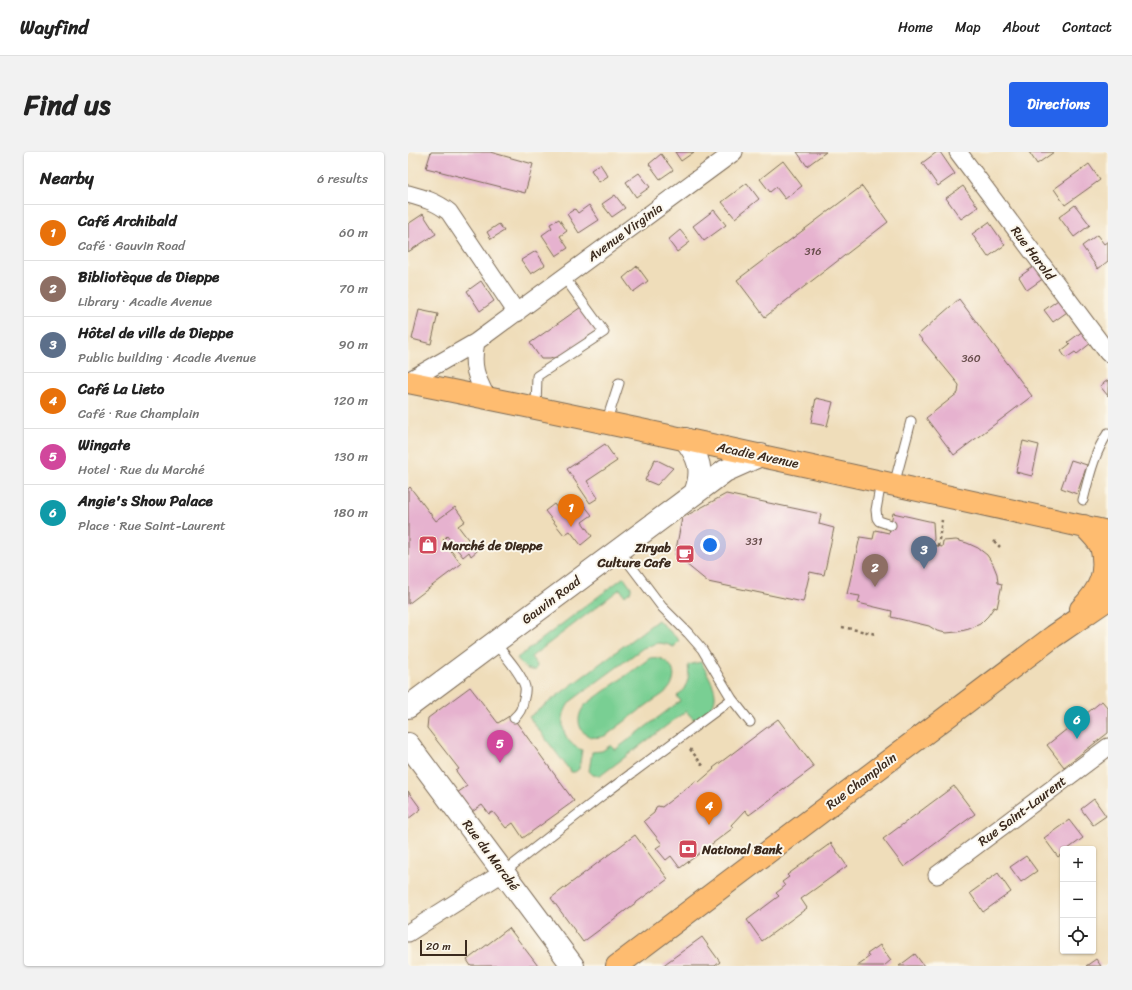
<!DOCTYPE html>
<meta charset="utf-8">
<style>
:root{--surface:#fff;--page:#f2f2f2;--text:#222;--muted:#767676;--line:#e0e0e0;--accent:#2563eb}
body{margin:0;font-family:Sriracha,sans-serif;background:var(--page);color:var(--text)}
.controls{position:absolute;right:12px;bottom:12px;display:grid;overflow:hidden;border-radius:4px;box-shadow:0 1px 3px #0004}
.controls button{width:36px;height:36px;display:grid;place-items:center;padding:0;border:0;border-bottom:1px solid var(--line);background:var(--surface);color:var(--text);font:20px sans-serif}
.scale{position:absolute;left:12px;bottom:10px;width:47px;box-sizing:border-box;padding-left:4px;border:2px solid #3b2a1e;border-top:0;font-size:11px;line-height:14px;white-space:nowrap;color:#3b2a1e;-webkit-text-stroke:3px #fbf7ec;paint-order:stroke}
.you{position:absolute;left:302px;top:393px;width:14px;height:14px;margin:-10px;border:3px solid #fff;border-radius:50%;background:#1a73e8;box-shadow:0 0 0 6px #1a73e833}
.badge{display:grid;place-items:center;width:26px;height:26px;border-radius:50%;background:var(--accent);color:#fff;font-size:13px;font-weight:700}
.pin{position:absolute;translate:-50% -33px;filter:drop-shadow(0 1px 2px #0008)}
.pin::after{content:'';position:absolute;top:21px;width:14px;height:12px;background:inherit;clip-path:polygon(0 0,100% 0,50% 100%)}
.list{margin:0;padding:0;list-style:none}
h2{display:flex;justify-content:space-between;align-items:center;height:52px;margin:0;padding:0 16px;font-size:17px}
h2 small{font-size:13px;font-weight:400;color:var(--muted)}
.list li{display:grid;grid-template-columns:26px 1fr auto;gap:12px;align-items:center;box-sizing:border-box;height:56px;padding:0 16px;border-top:1px solid var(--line)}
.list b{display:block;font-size:15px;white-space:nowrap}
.list p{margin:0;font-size:13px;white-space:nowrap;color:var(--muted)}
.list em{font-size:13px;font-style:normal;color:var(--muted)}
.icon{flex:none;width:22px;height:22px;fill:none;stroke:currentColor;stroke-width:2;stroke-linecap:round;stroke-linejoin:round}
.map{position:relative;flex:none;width:700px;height:814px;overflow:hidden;border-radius:4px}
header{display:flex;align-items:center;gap:24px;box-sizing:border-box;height:56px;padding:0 20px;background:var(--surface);border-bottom:1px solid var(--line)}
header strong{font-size:19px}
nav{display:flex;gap:22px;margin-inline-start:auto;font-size:14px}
.intro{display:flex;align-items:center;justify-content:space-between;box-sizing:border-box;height:96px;padding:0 24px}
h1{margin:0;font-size:28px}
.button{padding:10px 18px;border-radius:4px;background:var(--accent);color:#fff;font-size:14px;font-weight:700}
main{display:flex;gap:24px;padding:0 24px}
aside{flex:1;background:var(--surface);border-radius:4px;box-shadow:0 1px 3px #0004}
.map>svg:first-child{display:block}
</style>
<header>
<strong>Wayfind</strong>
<nav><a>Home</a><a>Map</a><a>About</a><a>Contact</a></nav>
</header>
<div class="intro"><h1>Find us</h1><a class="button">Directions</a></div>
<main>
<aside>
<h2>Nearby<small>6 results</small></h2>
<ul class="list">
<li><span class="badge" style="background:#e8710a">1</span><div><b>Café Archibald</b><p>Café · Gauvin Road</p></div><em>60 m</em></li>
<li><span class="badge" style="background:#8d6e63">2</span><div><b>Bibliotèque de Dieppe</b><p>Library · Acadie Avenue</p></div><em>70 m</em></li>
<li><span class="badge" style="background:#5c6f8a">3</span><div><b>Hôtel de ville de Dieppe</b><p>Public building · Acadie Avenue</p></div><em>90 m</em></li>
<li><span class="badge" style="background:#e8710a">4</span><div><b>Café La Lieto</b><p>Café · Rue Champlain</p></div><em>120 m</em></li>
<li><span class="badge" style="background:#d1479c">5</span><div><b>Wingate</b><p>Hotel · Rue du Marché</p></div><em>130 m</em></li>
<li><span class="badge" style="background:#0f9aa8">6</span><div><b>Angie's Show Palace</b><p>Place · Rue Saint-Laurent</p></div><em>180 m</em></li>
</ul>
</aside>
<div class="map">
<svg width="700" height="814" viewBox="0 0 700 814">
<rect width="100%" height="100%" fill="#fbf7ec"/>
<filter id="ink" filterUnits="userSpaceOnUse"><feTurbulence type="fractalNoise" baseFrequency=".025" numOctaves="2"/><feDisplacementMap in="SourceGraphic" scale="8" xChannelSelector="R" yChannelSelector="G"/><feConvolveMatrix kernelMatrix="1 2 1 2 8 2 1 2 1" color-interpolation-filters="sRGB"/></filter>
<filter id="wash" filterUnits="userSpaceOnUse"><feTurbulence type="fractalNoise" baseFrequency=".012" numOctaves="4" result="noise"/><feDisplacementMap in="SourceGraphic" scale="16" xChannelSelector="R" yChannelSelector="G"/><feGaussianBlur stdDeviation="0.9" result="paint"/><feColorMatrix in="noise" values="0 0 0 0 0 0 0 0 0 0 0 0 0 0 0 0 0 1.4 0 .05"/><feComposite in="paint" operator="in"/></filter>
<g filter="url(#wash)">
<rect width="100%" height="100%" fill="#efddba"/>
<path fill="#79cf93" stroke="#5a7c58" d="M216,425L223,435V439L217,444L212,437L123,505L129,513L128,518C118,520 114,512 109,506Z
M250,468L271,488L266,495L258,492L250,491L235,496L163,549C149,565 153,590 174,598L171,617L167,620H163L121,565Z
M242,506C258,503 273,519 262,535C258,541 249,546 243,550C228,561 213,572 199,583C177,593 162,571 177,553Z
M293,510C306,534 319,551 288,567H285L278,559L192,624L185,623L181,619L184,600L194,599L203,593L207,598L272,549L269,544C279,536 282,526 280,513Z"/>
<g id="blocks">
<path fill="#e6b2cf" d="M23,0H82L125,12L117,41L18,16Z
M267,0H286L273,9Z
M389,0H418L399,14Z
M529,0H532L547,22L530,34L514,11Z
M621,0H646L629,12Z
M253,2L265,18L252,27L241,12Z
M375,9L394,34L377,47L368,35L362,40L352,27Z
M192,12L200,24L191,30L183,18Z
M681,12L692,28L657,53L646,37Z
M231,21L242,35L228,45L218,30Z
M339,31L351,47L327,66L314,50Z
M454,34L480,70L357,165L329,128Z
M555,34L570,55L553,67L538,46Z
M207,43L217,56L204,65L194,52Z
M181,53L191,68L171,81L159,62L167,57L170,61Z
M667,53L682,73L666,85L651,65Z
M306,58L318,73L296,89L285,74Z
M15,62L28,82L0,100V72Z
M151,67L159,79L152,84L160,96L148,104L134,83L144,76L142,72Z
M581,70L597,93L580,105L564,82Z
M91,72L96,79L83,87L79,80Z
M272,78L282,90L269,100L260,88Z
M689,83L696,92L700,89V109L690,117L674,94Z
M128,99L137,113L123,122L113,108Z
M628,113L636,126L619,138L611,125Z
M229,114L240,129L225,140L215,126Z
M73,129L86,149L72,159L59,139Z
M653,146L662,158L645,170L636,158Z
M551,147L624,244L546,303L518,266L550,241L551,233L510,183Z
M173,155L190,178L152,205L151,204L142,207H133L122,191Z
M11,158L30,162L23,192L4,187Z
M675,179L683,191L669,202L667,200L658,206L653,199L662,192L660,190Z
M700,228V244L692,234Z
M408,246L425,250L419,274L403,271Z
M615,289L631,293L624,324L608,320Z
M197,292L209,309L179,329L190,346L182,351L159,317Z
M247,307L265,316L249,333L237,328Z
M663,308L679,313L669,342L653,336Z
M2,335L28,369L47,355L57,369L50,374L69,399L63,404L61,400L55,405L39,384L35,388L53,412L0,452V337Z
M318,342L413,362L411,372L426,376L416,423L402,420L395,450L300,430L267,403L274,366Z
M172,348L184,363L174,370L184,384L173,393L162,379L156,383L137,359L146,352L154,362Z
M485,361L525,370L526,387L525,393L534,395L535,389L548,388L559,391L570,396L579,403L585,412L589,422L590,431L594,432L589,456L586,455L580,464L572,472L561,477L549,480L538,481L529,479L521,474L483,465L484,459L450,451L452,444L439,442L452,385L465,387L467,378L481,381Z
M62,535L90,571L103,563L166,649L115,686L105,671L98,676L85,660L81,662L74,653L64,660L49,641L59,634L48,619L51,617L19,576L20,566Z
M694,549L700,556V581L656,615L639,593Z
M370,567L406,615L341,663L337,658L323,673L325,676L272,716L263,704L258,708L248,696L254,692L236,669L246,661L248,655L250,654L254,655L289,628L291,630L306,617L305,616Z
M546,634L567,662L496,715L475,687Z
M0,639L13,657L0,667Z
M686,647L698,664L685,673L673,657Z
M661,668L675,686L660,697H655V701L650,705L636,686Z
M227,683L260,727L175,790L143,746Z
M423,691L439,714L393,747L399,756L354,789L339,768L371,744L368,741L377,734L374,730L381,725L379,723Z
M618,704L629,719L613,730L602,715Z
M590,721L603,740L575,760L562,741Z
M101,776L130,814H63L59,808Z
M294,785L312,810L307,814H254Z
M472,793L483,808L476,814H448L461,805L459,802Z
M507,802L516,814H491Z
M688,807L693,814H678Z"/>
</g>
</g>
<g filter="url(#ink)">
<use href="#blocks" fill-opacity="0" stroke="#7a6955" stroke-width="1"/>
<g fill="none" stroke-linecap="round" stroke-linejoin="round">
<defs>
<path id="service" d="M128,256L129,224L196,180L156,125
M198,271L211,231
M473,330L468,358L469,366L471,369L483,373
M486,333L503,269
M675,348C681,325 686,301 700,281
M211,398L254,455L280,481L294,497L324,547L342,570
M87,491C95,501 114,522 117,535C118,540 116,545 115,550C114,557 112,561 106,566
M96,720L196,642L324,547"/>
<path id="minor" d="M550,0L700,201
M0,42C15,46 29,50 41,60L109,161
M68,190C63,214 68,225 79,246
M0,229L68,190L326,0
M529,723L700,595
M0,781L96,720"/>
<path id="tertiary" d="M277,287C291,305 296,319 287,341
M0,555L317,319L353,303
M0,592L165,814"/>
<path id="primary" d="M0,230C234,277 467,328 700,380
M673,457C692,438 700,421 693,394C689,387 682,380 676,374
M209,814L646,484L700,447"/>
</defs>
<use href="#service" stroke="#7a6955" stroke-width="11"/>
<use href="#minor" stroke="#7a6955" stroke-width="19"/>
<use href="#tertiary" stroke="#7a6955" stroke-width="24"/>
<use href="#primary" stroke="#7a6955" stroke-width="24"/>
<path stroke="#7a6955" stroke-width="2.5" stroke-dasharray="3 3" stroke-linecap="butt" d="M586,389L592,395
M530,394L534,368
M434,475L468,482
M282,597L296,615"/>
<use href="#service" stroke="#fff" stroke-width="9"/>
<use href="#minor" stroke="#fff" stroke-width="17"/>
<use href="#tertiary" stroke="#fff" stroke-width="22"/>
<use href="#primary" stroke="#febc70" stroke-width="22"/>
</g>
</g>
<defs>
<symbol id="shop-square" viewBox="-11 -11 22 22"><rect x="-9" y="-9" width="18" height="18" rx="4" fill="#d1495b" stroke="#fbf7ec"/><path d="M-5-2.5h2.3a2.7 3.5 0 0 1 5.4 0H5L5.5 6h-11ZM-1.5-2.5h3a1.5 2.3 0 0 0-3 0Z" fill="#fff"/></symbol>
<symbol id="cafe-square" viewBox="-11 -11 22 22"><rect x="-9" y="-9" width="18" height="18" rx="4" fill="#d1495b" stroke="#fbf7ec"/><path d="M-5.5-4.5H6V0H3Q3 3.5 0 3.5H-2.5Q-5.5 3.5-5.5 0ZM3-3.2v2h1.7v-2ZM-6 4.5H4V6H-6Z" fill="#fff"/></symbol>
<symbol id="bank-square" viewBox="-11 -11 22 22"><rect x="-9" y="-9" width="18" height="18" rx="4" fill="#d1495b" stroke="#fbf7ec"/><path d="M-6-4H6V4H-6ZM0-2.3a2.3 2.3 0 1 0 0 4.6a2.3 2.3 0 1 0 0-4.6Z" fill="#fff"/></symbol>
</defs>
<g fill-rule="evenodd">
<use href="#shop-square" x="9" y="382" width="22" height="22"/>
<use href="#cafe-square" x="266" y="391" width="22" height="22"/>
<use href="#bank-square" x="269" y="686" width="22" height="22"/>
</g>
<g text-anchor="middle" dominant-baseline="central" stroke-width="4" stroke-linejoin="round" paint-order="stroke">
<g font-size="11" fill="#664c4a">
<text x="405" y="99">316</text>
<text x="563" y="206">360</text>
<text x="346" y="389">331</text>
</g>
<g font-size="13" fill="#3b2a1e" stroke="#fbf7ec">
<text transform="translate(217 80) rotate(-36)">Avenue Virginia</text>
<text transform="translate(625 101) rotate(53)">Rue Harold</text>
<text transform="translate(350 303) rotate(12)">Acadie Avenue</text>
<text transform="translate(143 448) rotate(-37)">Gauvin Road</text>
<text transform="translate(453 629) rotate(-37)">Rue Champlain</text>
<text transform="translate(614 659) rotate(-37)">Rue Saint-Laurent</text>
<text transform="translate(83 703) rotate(53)">Rue du Marché</text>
</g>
<g font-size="13" font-weight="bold" fill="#3b2a1e" stroke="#fbf7ec" text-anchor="start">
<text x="34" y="393">Marché de Dieppe</text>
<text x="263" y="395" text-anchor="end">Ziryab<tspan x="263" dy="15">Culture Cafe</tspan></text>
<text x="294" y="697">National Bank</text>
</g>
</g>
</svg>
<div class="controls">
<button>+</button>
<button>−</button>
<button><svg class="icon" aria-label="locate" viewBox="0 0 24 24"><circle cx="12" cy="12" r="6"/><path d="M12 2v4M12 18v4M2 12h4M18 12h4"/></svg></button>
</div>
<div class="scale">20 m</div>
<div class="you"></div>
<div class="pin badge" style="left:163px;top:375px;background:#e8710a">1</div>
<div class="pin badge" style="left:467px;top:435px;background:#8d6e63">2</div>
<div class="pin badge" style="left:516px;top:417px;background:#5c6f8a">3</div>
<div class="pin badge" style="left:301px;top:673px;background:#e8710a">4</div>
<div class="pin badge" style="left:92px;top:611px;background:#d1479c">5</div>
<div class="pin badge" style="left:669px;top:587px;background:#0f9aa8">6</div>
</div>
</main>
